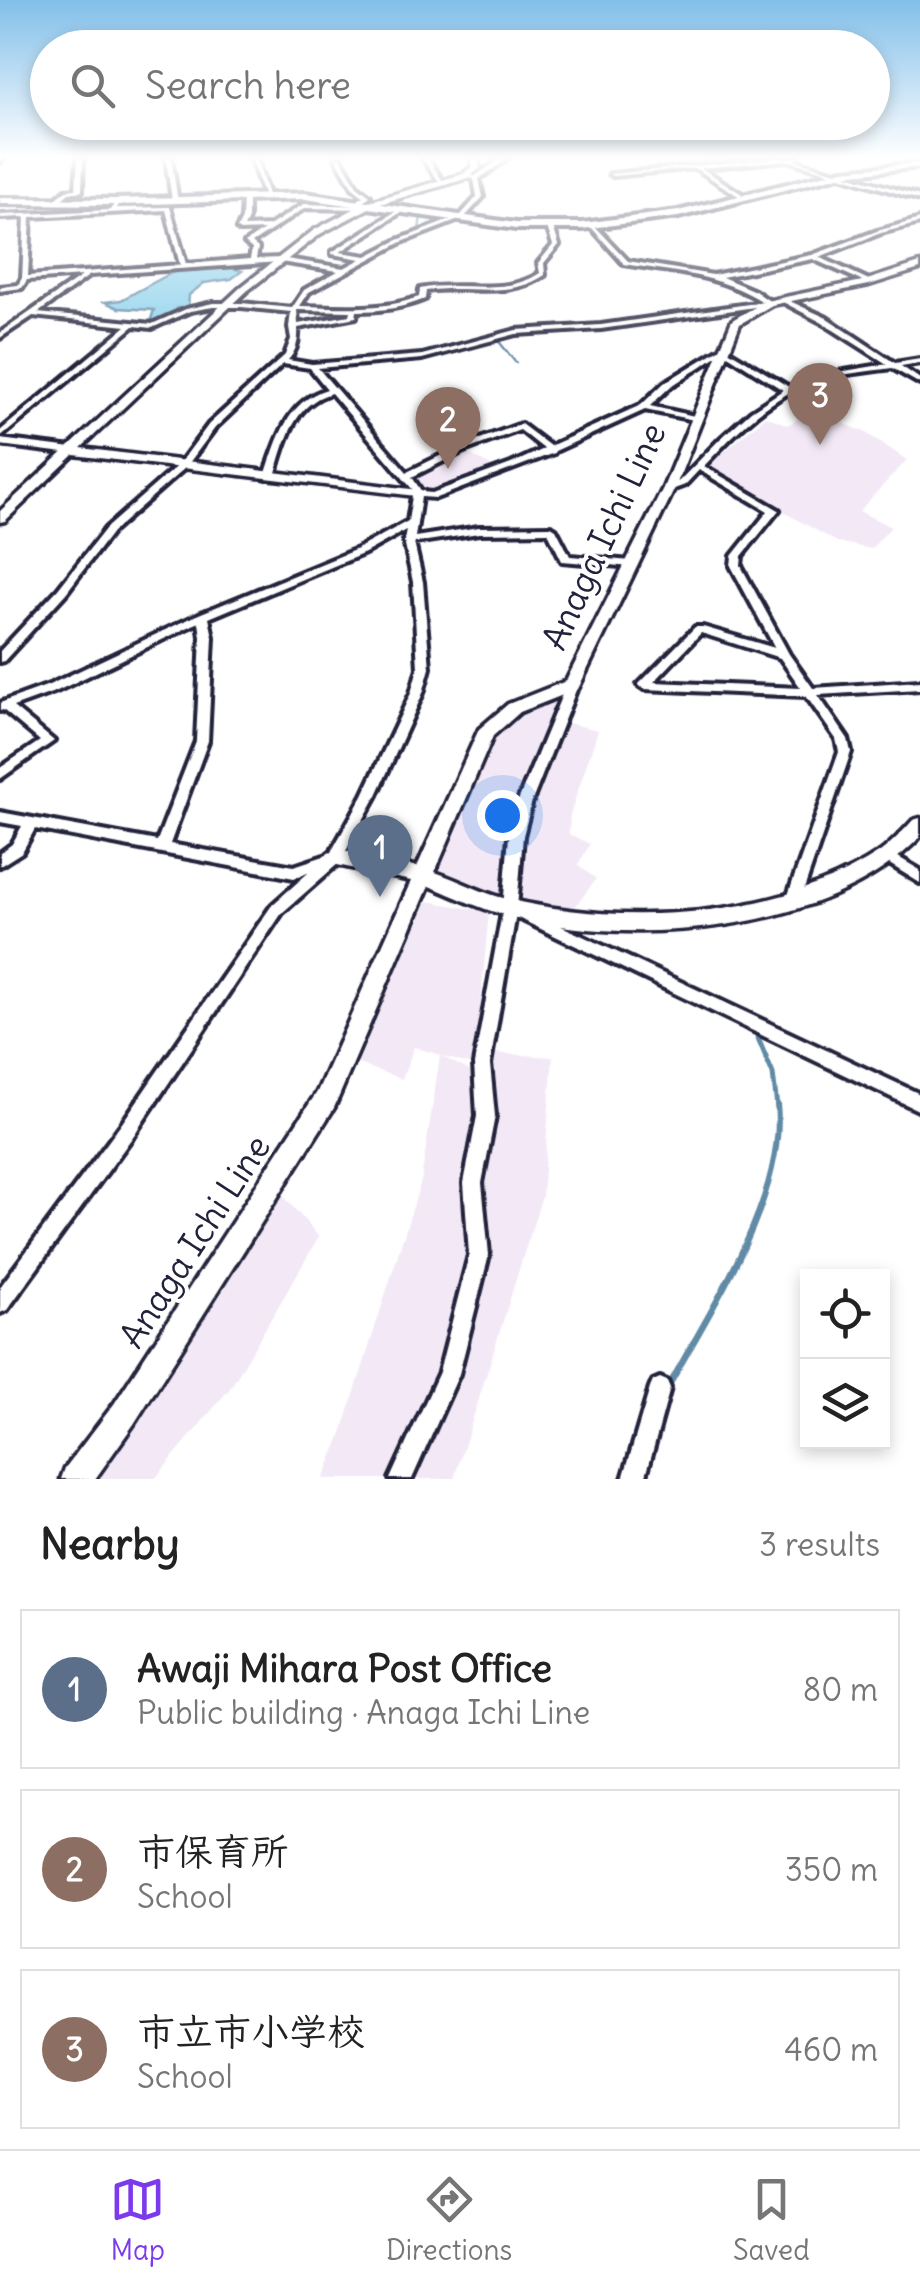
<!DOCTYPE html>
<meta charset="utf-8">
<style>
:root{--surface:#fff;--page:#f2f2f2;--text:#222;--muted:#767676;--line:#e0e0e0;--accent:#7c3aed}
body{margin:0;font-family:Delius,"Klee One",sans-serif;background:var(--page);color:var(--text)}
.controls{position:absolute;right:30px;bottom:30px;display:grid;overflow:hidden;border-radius:0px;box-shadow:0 5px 15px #0003}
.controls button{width:90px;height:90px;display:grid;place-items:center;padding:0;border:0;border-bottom:2px solid var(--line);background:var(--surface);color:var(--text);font:50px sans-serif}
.you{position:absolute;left:502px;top:815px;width:35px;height:35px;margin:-25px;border:8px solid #fff;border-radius:50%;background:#1a73e8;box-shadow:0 0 0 15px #1a73e833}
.badge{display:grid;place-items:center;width:65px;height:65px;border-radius:50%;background:var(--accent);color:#fff;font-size:32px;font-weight:700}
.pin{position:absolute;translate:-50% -82px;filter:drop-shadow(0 2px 5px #0008)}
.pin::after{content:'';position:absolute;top:52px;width:35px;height:30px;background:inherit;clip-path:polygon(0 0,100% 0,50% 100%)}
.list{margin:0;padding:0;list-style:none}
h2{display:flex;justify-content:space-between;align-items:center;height:130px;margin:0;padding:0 40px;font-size:42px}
h2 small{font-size:32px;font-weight:400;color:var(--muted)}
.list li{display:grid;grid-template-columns:65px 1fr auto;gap:30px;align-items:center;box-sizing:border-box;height:160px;margin:0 20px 20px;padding:0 20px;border:2px solid var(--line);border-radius:0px}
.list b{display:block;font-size:38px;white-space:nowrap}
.list p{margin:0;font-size:32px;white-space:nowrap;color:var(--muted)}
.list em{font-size:32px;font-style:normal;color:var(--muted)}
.icon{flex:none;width:55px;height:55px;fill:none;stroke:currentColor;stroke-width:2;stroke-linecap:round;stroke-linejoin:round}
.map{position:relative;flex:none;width:920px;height:1479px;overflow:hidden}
.search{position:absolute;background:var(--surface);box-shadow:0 5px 15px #0003;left:30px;right:30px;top:30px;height:110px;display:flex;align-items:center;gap:25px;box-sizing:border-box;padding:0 35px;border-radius:55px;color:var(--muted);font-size:38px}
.sheet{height:670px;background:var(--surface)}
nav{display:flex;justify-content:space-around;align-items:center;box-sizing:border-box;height:140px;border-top:2px solid var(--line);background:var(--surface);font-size:28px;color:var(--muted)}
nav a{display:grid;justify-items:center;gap:5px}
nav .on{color:var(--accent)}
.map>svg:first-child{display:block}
</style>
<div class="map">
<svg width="920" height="1479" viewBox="0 0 920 1479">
<rect width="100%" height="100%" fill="#fff"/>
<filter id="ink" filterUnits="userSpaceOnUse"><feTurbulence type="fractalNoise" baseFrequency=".01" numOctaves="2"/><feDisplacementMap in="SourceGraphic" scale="20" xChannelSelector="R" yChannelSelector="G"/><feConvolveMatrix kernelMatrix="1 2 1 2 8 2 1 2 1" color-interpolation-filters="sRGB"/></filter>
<g filter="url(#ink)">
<path fill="#f3e9f6" d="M810,411L863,431L907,460L859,511L891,527L871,549L837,542L705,468L766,416L788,425Z
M464,451L494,468L431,491H424L411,476Z
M545,699L555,704L519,803L501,897L433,873L495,732L516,712Z
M564,722L598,730L570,815L569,834L590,844L578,865L596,879L572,911L516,900L519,838Z
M422,900L489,912L475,1066L441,1056L478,1075L467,1295L393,1479H323L340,1439L421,1181L440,1055L414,1047L402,1079L355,1063Z
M492,1053L553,1057L542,1196L454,1479H412L480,1268Z
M279,1191L319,1237L231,1387L155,1479H86Z"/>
<path fill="#89cfeb" stroke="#608aa5" stroke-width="2.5" d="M232,268L242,271L231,279L204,283L189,295L188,309L177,308L174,315L157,323L151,319L154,310L118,308L105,302L121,300L177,270Z"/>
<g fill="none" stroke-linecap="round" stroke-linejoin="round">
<path stroke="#608aa5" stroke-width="2.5" d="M417,214L421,215L419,231
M296,315L310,291
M297,329L299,339L292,359L306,362
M497,339L516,363
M278,474L294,421"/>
<path stroke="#608aa5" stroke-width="5" d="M755,1031L773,1074L777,1107"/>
<path stroke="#608aa5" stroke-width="6" d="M670,1384C712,1307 787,1195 777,1104"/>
<defs>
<path id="street" d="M0,158H4L0,162Z
M78,158H83L82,191L69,193L60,201H56V199L66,190L76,189Z
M166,158H171L178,201L175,203L172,201Z
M251,158H256L269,198L264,197Z
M336,158H341L357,186L370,196L361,203L356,202L363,196L353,188Z
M422,158H427L445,184H441Z
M502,158H508L479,179L483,197L464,218L402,242L309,292L300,306C341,307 380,311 419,297L420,289C459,280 505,297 540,273L538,263L553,245L547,227L550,225L553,227L559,245L544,263L545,275C509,300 466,284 426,291L425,299C403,308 381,311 357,311L356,317L298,328C299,340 296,352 288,360L312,364L422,355L516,330L601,325L763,302C720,274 672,272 624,264L591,227L593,224L628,261L713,275L812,255L877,231L920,219V223L881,233L819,257L871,281V283L869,284L813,259L722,277L755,291L771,302V304L769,305L601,329L516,334L422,359L318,368L407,472L458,447L521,424L550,446L641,405L664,383L723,347L789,387L832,373L887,364L821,322L781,301L780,300L783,298L827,318L895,363L920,359V363L901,366L920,379V384L892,368C864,372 835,374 808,384C766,400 734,434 704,466L779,510L742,556L741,566L789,654L813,688L920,681V689L818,695L848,739L851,752L801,898L799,902L794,904L789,902L787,898L839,752L836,739L806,696L644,689L638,685L695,627H703L775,648L731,566L732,556L768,511L699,470L685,485L669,491L664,488L679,481L720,439L751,411L783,390L723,352L670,387L650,406L699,417V421L645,410L555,451L554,453L436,498L421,497L415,537L479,527L551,526L556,529L570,556L632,561L637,564L632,567L562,561L548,532L479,533L414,543L423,582L430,668L423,693L377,795L340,862L282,913L134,1135L7,1310L0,1313V1287L122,1123L272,905L309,872L294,878L35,829L22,852L0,866V853L12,844L22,826L0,822V812L157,841L196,741L201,637L199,622L57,691L13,707L54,741L0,779V768L40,741L3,710L0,711V703L49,685L199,614L357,549L408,521L413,490L331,393C293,404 285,443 275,476L267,478L265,476C277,440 287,401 327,389L310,368L283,364L215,428L186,467L112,532L66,593L4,661L0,662V651L58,589L106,528L180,463L209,424L285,355L291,339L289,327L291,312L241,307H213L190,311L152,328L134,326L0,438V431L126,326L33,316L0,338V333L82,276L27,280L22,288L0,291V287L18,285L22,278L25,217L1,218L0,215L110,210L117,200L120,202L117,208L170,207L186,264L250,259L252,249L245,243L264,230L240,231L237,229L242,219L243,196L248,197V219L244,227L269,226L304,204L364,206L362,209L305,208L252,243L258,248L256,259L280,258L344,268L361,259L332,254V252L401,208L406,209L340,252L367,256L398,240L460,216L477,197L474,179L468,178V176H475ZM166,210L180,265L28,276L31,217ZM280,262L338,271L304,290L292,308L241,303H213L186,309L152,324L38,313L90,275ZM297,310L351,311L350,315L298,324ZM520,430L544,449L511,464L432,493L422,492L412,477L464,451ZM406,530L404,541L413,582L418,668L411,693L363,795L330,854L294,866L170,844L208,741L213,637L209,618L365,553ZM701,633L780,658L801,688L654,682Z
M777,158H799L794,160L920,196V200L787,160L701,168L742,194L740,197L695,168L613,176L610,174Z
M0,439L72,448L76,451L72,454L0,445Z
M572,681L578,685L532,801L523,836L517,908L490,1064L495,1116L482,1183L489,1255L459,1374L412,1479H390L439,1372L469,1255L464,1183L477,1116L474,1064L503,908L509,836L518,801L566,685Z
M888,851L920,870V883L883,860L881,856L883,852Z
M525,909L920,1094V1111L520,919L518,915L520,911Z
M660,1378L667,1381L670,1388L645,1479H623L650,1388L653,1381Z"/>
<path id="secondary" d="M471,158H478L480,168L469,178L373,206L320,234L247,291L81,448L419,490L424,491V497L74,455L5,521L0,522V511L241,287L314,230L367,202L463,174L472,167Z
M920,263V269L869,285L772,305L740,324L675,488L580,685L578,689L520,712L493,736L435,872C459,880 482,893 507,899C621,927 780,919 880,852C892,843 903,831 913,820L920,818V837C828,935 631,947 508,916C480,909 455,896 429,886L334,1108L134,1424L95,1479H61L65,1468L114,1404L317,1092L411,881L328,863L325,858L328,853C351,847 394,861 417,867L479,729L508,704L566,681L663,488L732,320L766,301L867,280Z"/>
<path id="primary" d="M920,163V167L843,175L678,217L582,229H516L305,199L117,205L0,204V198L117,199L305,193L516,223H582L678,211L843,170Z"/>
</defs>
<use href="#street" stroke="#22223b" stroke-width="8"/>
<use href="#secondary" stroke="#22223b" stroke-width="7"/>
<use href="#primary" stroke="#22223b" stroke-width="8"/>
<use href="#street" fill="#fff" fill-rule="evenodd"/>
<use href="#secondary" fill="#fff" fill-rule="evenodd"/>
<use href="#primary" fill="#fff" fill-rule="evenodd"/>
</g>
</g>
<linearGradient id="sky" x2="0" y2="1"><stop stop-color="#82bfe9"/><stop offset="0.43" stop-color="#fff"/><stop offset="1" stop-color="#fff" stop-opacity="0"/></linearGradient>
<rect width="920" height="365" fill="url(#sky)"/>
<g text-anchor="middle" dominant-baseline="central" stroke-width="8" stroke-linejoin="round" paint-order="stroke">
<g font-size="35" fill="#22223b" stroke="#fff">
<text transform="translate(603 536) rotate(-65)">Anaga Ichi Line</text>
<text transform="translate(194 1241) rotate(-57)">Anaga Ichi Line</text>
</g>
</g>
</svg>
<div class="controls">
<button><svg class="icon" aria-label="locate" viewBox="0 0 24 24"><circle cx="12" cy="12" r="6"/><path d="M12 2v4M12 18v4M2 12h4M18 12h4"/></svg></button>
<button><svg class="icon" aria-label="layers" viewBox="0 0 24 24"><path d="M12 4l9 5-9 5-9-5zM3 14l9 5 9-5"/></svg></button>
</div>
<div class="you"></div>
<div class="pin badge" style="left:380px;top:897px;background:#5c6f8a">1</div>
<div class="pin badge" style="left:448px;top:469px;background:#8d6e63">2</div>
<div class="pin badge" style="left:820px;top:445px;background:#8d6e63">3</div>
<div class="search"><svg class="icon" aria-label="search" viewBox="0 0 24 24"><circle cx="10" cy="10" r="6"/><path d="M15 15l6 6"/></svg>Search here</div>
</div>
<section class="sheet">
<h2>Nearby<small>3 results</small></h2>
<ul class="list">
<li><span class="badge" style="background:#5c6f8a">1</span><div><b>Awaji Mihara Post Office</b><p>Public building · Anaga Ichi Line</p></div><em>80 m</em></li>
<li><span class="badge" style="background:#8d6e63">2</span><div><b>市保育所</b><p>School</p></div><em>350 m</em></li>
<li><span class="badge" style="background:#8d6e63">3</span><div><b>市立市小学校</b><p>School</p></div><em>460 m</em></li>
</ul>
</section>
<nav>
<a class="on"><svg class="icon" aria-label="map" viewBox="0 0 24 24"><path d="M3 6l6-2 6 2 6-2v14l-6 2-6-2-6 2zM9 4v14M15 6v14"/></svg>Map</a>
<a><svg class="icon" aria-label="directions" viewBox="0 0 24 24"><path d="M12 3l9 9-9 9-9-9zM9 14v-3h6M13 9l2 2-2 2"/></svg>Directions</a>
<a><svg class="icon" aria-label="saved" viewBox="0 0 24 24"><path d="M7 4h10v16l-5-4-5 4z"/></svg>Saved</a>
</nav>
